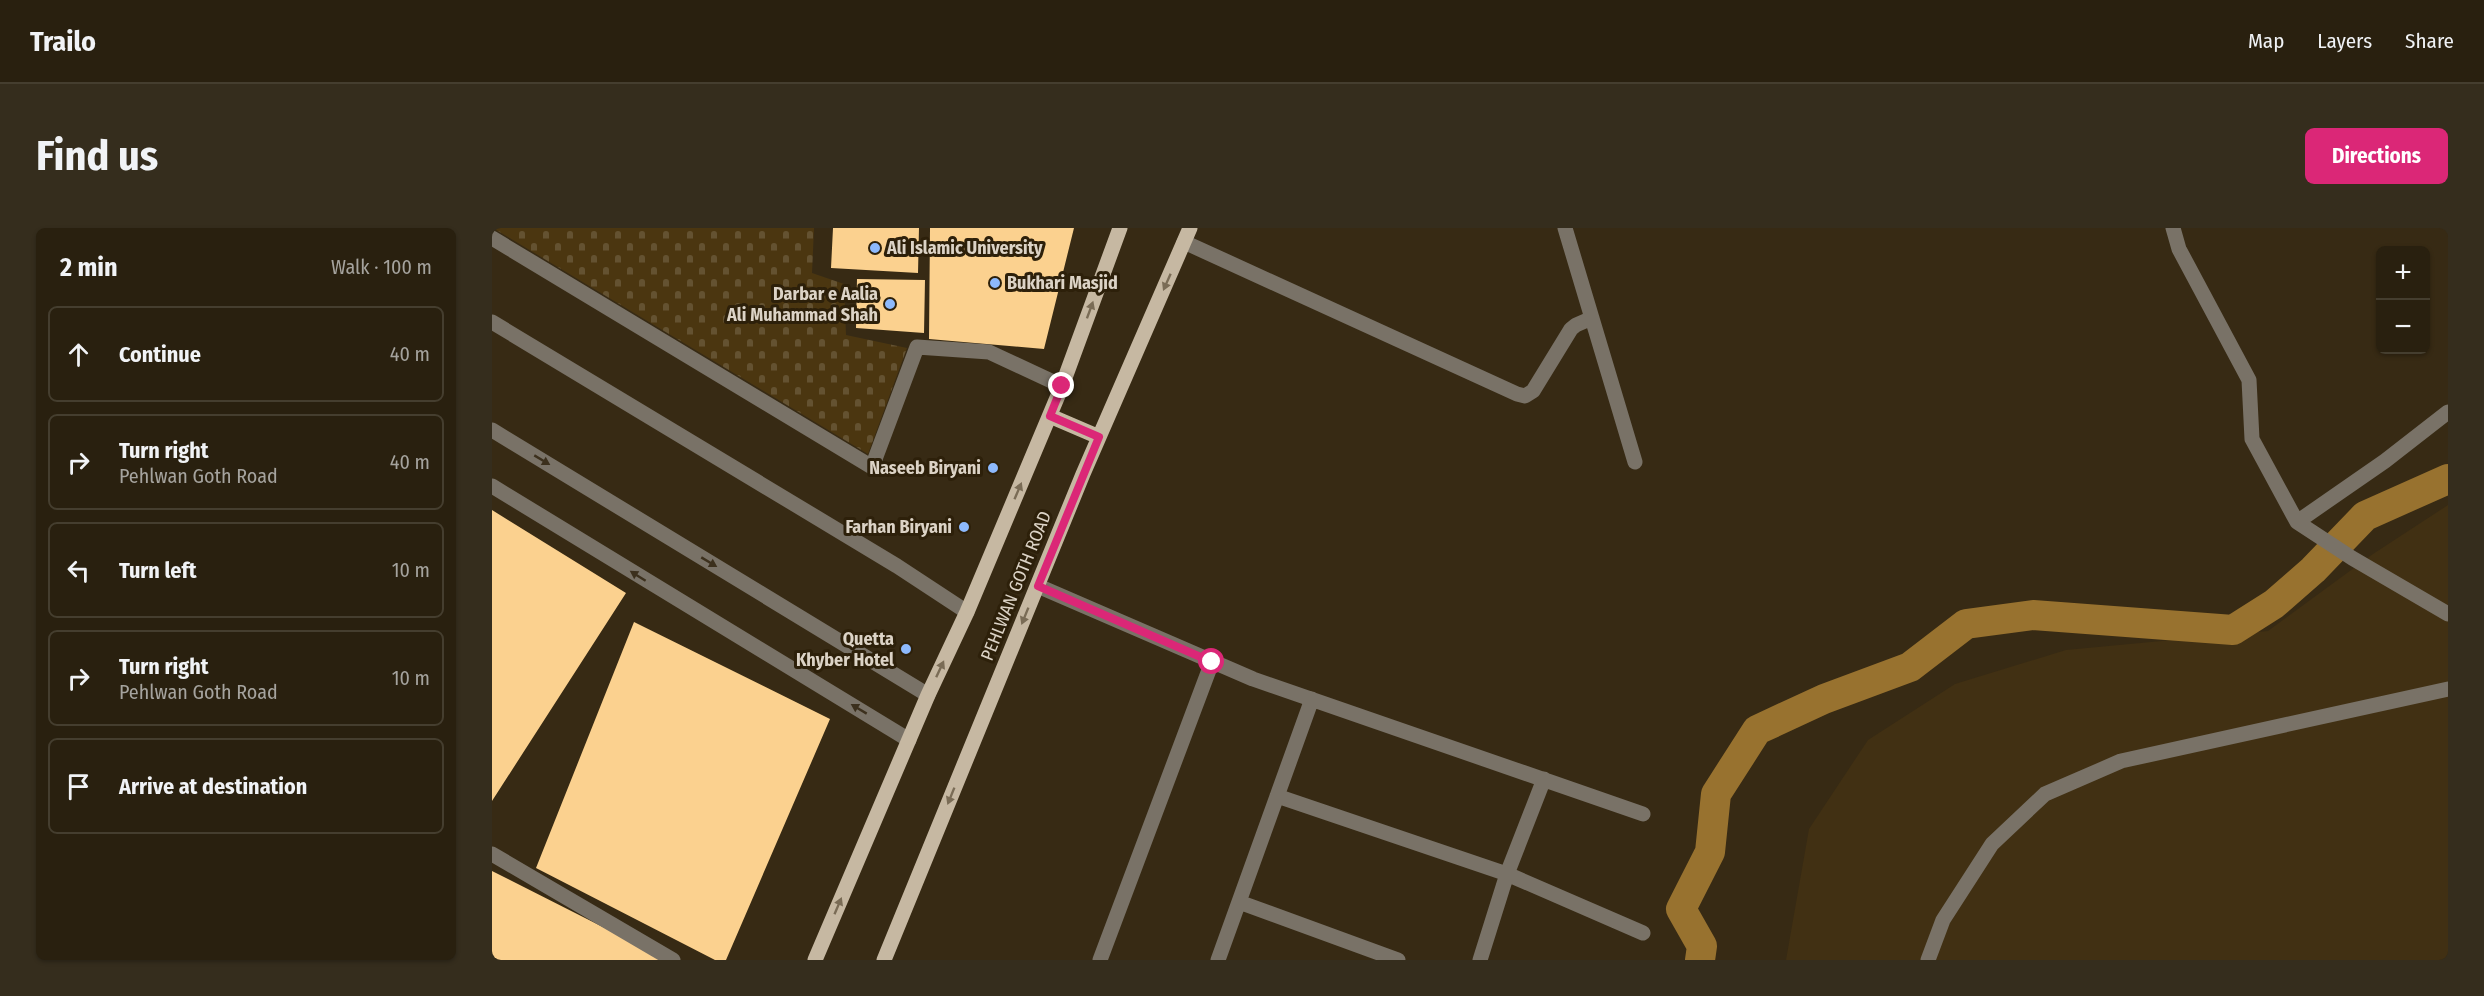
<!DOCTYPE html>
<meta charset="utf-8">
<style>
:root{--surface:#29200f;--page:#352d1d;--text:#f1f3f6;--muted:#a5a39e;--line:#453e2f;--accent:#db2777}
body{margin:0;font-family:"Fira Sans Condensed",sans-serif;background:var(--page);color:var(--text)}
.controls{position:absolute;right:18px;top:18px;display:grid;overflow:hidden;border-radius:9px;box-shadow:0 2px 4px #0004}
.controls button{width:54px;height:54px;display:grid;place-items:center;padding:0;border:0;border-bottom:2px solid var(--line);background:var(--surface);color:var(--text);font:30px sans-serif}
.stop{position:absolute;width:18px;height:18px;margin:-14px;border:4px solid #db2777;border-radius:50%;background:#fff}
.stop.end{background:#db2777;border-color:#fff;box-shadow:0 2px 6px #0008}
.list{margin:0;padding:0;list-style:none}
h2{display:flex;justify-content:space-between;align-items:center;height:78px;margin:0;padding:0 24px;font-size:26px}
h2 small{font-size:20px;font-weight:400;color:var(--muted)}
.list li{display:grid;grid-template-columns:39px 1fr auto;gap:18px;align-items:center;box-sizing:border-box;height:96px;margin:0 12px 12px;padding:0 12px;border:2px solid var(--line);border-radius:9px}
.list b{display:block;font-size:22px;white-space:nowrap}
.list p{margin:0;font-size:20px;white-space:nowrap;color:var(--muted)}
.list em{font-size:20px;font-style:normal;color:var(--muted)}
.icon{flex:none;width:33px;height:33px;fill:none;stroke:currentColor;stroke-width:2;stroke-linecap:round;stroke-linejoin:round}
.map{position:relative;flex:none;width:1956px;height:732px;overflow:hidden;border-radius:9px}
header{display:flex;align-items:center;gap:36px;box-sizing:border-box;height:84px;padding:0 30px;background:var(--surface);border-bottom:2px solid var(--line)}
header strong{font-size:28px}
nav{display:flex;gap:33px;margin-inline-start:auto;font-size:21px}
.intro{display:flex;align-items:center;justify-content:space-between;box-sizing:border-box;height:144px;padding:0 36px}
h1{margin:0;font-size:42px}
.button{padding:15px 27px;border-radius:9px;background:var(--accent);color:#fff;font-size:21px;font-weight:700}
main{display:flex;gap:36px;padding:0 36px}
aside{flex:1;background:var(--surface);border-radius:9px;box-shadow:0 2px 4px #0004}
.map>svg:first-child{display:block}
</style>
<header>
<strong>Trailo</strong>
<nav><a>Map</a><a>Layers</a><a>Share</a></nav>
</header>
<div class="intro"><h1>Find us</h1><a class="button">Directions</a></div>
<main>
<aside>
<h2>2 min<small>Walk · 100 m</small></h2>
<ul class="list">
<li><svg class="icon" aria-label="ahead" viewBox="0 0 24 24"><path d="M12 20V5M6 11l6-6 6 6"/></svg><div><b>Continue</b></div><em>40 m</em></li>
<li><svg class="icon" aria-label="right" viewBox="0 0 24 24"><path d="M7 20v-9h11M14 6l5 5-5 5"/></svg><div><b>Turn right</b><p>Pehlwan Goth Road</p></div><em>40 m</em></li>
<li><svg class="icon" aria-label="left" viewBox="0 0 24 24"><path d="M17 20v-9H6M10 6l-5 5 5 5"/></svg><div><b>Turn left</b></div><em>10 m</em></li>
<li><svg class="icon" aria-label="right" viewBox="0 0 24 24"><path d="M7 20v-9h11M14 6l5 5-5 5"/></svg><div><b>Turn right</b><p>Pehlwan Goth Road</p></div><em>10 m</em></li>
<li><svg class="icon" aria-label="arrive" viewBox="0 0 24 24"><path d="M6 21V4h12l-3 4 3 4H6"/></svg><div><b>Arrive at destination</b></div></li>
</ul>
</aside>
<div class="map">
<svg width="1956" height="732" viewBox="0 0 1956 732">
<defs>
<pattern id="cemetery-stones" width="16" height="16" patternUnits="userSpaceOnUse" patternTransform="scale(1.5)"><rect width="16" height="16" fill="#4b3610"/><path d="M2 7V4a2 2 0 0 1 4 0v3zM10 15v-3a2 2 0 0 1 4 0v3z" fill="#645231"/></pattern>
</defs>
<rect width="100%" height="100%" fill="#372a14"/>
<path fill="#413013" d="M1956,277V732H1294L1317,601L1376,512L1463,456L1574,422L1776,403L1881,326Z"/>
<path fill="url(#cemetery-stones)" d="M1,0H322L320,45L352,56L354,107L415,120L376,226Z"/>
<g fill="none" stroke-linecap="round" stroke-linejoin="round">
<path stroke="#98722f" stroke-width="30" d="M1208,732L1210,718L1189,681L1218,624L1224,566L1265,502L1332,471L1418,439L1474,396L1541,387L1741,402L1782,376L1821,342L1873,288L1956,251"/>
</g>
<path fill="#fbd18f" d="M341,0H427L426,45L339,40Z
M438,0H582L552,121L437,111Z
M365,51L433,52L432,105L364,100Z
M0,282L134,365L0,573Z
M142,394L338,491L234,732H223L44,640Z
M0,643L176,732H0Z"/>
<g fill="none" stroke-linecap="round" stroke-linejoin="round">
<path stroke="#797267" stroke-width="15" d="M1073,0L1143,234
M1681,0L1687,21L1757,152L1760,211L1805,294L1860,330L1956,386
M0,10L380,239L425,119L497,124L570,158
M692,14L1025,166L1033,168L1041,163L1079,101L1084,97L1100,90
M0,94L405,338L475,384
M0,202L436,467
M0,258L417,512
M1805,294L1893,233L1956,184
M546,358L761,451L1151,586
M785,568L1015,646L1151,705
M0,626L181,732
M747,674L906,732
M608,732L720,434
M726,732L820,471
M988,732L1015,646L1052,551
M1436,732L1451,692L1500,616L1553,566L1629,533L1956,461"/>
<path stroke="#c6b8a2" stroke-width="15" d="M558,188L607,209
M323,732L436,467L475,384L570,158L628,0
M392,732L591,246L698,0"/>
</g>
<defs><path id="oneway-solid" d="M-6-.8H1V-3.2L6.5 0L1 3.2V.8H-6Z" transform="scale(1.5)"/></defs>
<g fill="#7a6c56">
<use href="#oneway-solid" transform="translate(675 54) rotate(114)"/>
<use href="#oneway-solid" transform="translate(598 82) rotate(-70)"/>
<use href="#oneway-solid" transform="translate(526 263) rotate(-67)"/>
<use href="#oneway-solid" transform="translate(533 388) rotate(112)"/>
<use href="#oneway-solid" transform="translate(448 441) rotate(-65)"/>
<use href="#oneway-solid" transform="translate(459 568) rotate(112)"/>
<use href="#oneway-solid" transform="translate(346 678) rotate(-67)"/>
</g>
<g fill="#3c301d">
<use href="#oneway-solid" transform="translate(50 232) rotate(31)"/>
<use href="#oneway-solid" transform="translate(217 334) rotate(31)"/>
<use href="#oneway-solid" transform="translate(146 348) rotate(-148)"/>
<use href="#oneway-solid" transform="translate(367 481) rotate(-149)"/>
</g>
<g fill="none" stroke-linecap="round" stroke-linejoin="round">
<path stroke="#db2777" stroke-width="8" d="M570,158L558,188L607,209L546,358L720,434"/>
</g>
<g fill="#8db9fc" stroke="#2d200a" stroke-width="2">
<circle cx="383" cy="20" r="6"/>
<circle cx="503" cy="55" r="6"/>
<circle cx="398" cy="76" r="6"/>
<circle cx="501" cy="240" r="6"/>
<circle cx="472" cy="299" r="6"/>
<circle cx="414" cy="421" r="6"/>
</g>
<g text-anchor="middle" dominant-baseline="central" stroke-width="6" stroke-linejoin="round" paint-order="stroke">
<g font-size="18" font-weight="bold" fill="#dcd3c6" stroke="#2d200a" text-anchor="end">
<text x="395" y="20" text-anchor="start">Ali Islamic University</text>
<text x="515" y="55" text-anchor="start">Bukhari Masjid</text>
<text x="386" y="66">Darbar e Aalia<tspan x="386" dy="21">Ali Muhammad Shah</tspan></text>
<text x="489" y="240">Naseeb Biryani</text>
<text x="460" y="299">Farhan Biryani</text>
<text x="402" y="411">Quetta<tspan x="402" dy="21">Khyber Hotel</tspan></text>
</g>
<g font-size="18" fill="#dcd3c6" stroke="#2d200a">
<text transform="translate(524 358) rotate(-68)">PEHLWAN GOTH ROAD</text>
</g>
</g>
</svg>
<div class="controls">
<button>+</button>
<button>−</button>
</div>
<div class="stop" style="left:720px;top:434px"></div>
<div class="stop end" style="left:570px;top:158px"></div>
</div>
</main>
